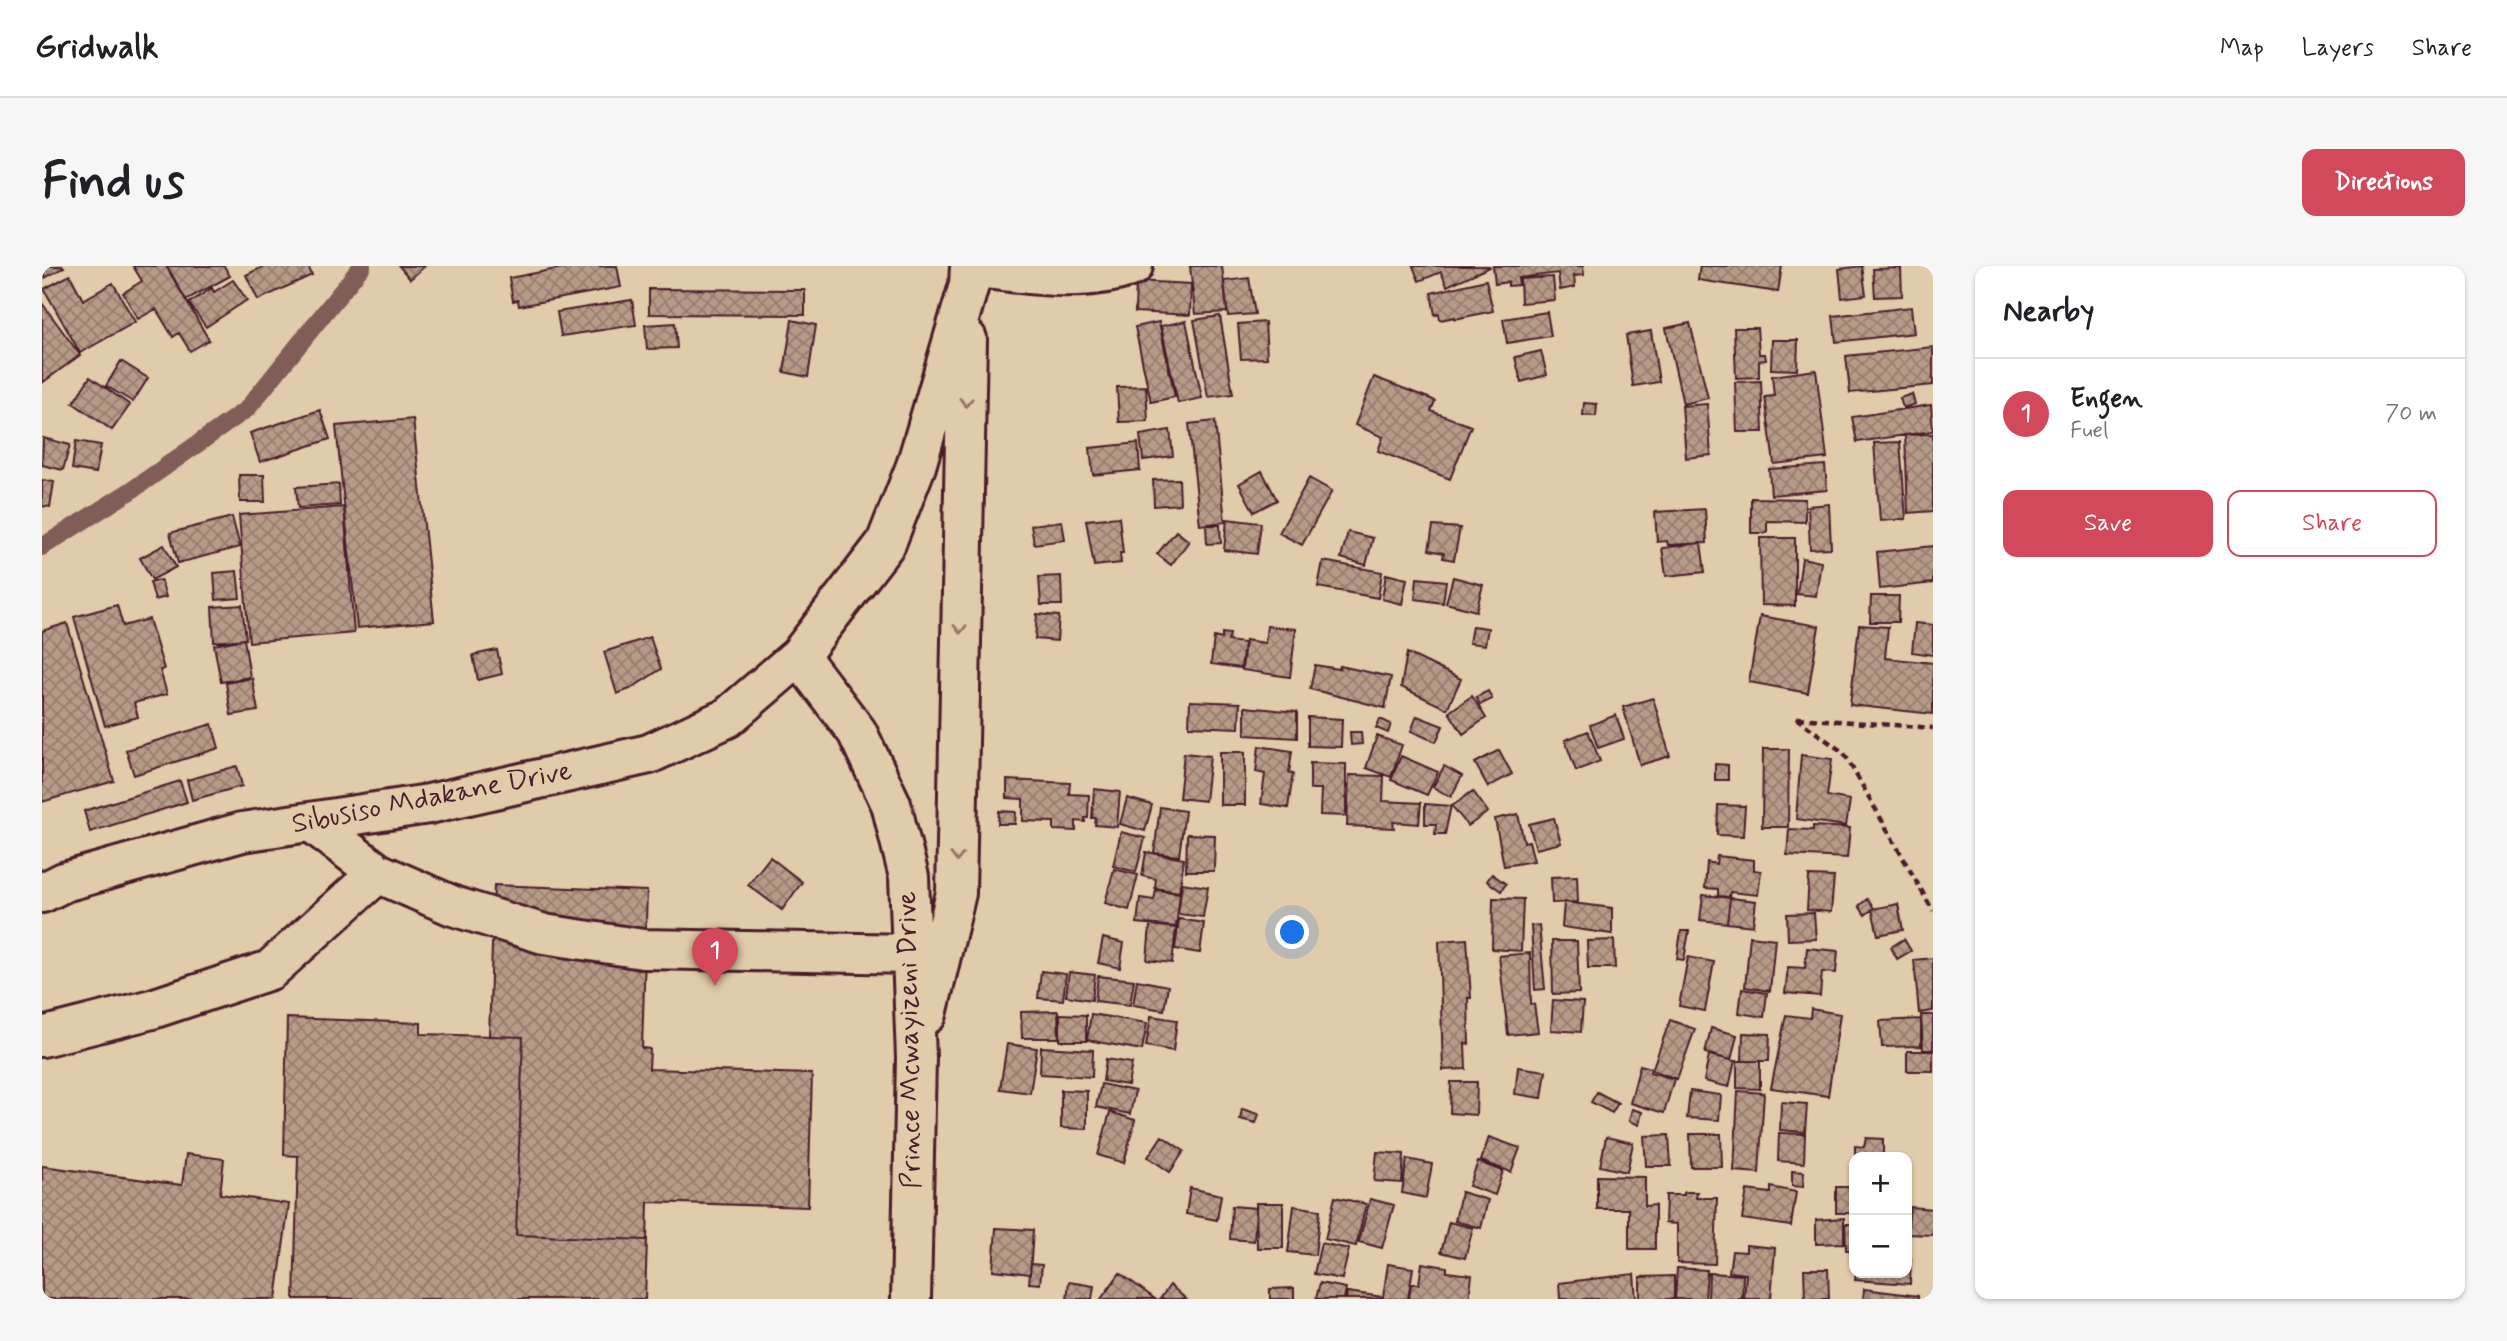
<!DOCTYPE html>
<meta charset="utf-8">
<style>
:root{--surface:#fff;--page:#f6f6f6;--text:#202124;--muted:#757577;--line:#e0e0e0;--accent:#d1495b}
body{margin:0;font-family:Mynerve,sans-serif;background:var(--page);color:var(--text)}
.controls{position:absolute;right:21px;bottom:21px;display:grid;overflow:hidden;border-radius:14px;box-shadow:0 2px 5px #0004}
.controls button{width:63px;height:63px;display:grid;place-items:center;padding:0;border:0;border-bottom:2px solid var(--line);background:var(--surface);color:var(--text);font:35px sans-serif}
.you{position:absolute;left:1251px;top:667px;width:24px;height:24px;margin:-18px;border:5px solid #fff;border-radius:50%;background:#1a73e8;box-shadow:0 0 0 10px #1a73e833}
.badge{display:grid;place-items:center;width:46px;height:46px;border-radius:50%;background:var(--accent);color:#fff;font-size:23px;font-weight:700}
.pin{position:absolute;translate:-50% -58px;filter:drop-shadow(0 2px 4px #0008)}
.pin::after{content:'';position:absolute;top:37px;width:24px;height:21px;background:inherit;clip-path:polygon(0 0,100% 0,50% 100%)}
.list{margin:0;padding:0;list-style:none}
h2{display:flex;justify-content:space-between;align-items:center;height:91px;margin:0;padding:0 28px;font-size:30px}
h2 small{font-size:23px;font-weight:400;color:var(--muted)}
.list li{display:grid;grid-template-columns:46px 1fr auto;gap:21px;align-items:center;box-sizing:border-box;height:112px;padding:0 28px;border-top:2px solid var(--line)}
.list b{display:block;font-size:26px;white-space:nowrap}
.list p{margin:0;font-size:23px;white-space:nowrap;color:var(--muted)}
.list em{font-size:23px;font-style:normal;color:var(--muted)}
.actions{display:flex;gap:14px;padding:21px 28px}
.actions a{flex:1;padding:16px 0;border:2px solid var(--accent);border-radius:14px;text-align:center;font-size:24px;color:var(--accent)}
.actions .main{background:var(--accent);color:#fff}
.map{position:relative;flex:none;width:1891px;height:1033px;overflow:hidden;border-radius:14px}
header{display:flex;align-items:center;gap:42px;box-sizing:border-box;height:98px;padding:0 35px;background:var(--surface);border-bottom:2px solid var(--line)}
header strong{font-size:33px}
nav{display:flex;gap:38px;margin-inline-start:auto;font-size:24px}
.intro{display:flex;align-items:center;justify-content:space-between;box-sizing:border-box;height:168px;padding:0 42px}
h1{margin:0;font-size:49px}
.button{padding:18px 32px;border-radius:14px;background:var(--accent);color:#fff;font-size:24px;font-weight:700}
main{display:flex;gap:42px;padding:0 42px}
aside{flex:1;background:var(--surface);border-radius:14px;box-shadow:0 2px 5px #0004}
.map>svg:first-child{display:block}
</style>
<header>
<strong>Gridwalk</strong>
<nav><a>Map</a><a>Layers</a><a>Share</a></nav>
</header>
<div class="intro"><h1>Find us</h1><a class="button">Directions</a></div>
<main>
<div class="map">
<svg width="1891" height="1033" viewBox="0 0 1891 1033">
<defs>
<pattern id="building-cross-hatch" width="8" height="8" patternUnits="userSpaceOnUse" patternTransform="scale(1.75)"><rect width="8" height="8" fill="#b69b87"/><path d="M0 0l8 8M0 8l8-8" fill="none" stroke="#967e6f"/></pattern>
</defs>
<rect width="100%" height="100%" fill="#e0cbaa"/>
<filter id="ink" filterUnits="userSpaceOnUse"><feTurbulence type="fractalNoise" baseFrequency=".0143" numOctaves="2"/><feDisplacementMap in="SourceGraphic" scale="14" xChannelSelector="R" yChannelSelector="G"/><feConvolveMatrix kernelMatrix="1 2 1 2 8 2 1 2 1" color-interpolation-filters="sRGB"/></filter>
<g filter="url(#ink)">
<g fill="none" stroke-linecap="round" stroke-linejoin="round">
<path stroke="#815d59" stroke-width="18" d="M0,281L93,222L205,143L320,0"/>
</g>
<path fill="url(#building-cross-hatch)" stroke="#4a1f2b" stroke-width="2" d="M0,0H21L22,1L3,12Z
M91,0H124L167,74L148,85L137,67L131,71L114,43L96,53L81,27L100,15Z
M125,0H182L188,10L144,34Z
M223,0H266L270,9L216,34L204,9Z
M357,0H383L368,13Z
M530,0H575L579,21L477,40L476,34L471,35L467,12Z
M1148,0H1180L1185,46L1153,48Z
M1371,0H1447L1448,1L1405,20L1399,6L1377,15Z
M1451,0H1541L1542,9L1532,10L1533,21L1518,24L1516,7L1476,12L1477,19L1466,20V16L1453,18Z
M1658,0H1740L1736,26L1656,14Z
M1820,0L1824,29L1800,32L1797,3Z
M1859,2L1860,30L1833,31L1831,3Z
M28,9L41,34L71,17L93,56L38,87L2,23Z
M1511,11L1513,34L1479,37L1478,13Z
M1207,12L1213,48L1186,50L1182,15Z
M191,14L205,34L164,61L147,37L170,22L172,26Z
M1444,14L1451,45L1413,53V51L1398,54L1397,48L1393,49L1389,27Z
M1094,15L1149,18L1148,49L1093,46Z
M607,23L763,24V49L607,48Z
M590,34L594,59L519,70L515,46Z
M0,37L38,89L0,117Z
M1869,41L1872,67L1794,76L1791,50Z
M1505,46L1509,70L1465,77L1461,53Z
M1178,50L1191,128L1166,131L1152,54Z
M750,54L774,59L766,111L742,106Z
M1144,55L1160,132L1136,137L1119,60Z
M1117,56L1133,131L1109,136L1093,61Z
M1223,56L1225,92L1199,93L1196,58Z
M633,57L635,82L605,83L603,59Z
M1648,57L1666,132L1641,138L1624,62Z
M1692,62H1715L1717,88H1723L1724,94L1717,95V111L1694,112Z
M1609,65L1617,116L1591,120L1584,69Z
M1730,74H1756L1755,104L1729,103Z
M1891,81V119L1808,127L1804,90Z
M1499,85L1505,109L1479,116L1473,91Z
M79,95L106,112L91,136L64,120Z
M1774,104L1785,192L1732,198L1723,131L1732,130L1730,110Z
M48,111L88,139L70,164L31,137Z
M1332,111L1389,133L1393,135L1389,145L1429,160L1408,213L1336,185L1341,171L1313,159Z
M1719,115L1721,166H1695L1693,116Z
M1104,120L1106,155L1077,156L1075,121Z
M1870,128L1873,138L1861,142L1858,132Z
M1542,137L1555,138L1554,150L1541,149Z
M1665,138L1669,189L1644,192L1640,140Z
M1889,139L1891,165L1815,176L1810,151Z
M278,144L288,173L218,196L208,167Z
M371,153L392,355L315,362L294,160Z
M1173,155L1183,256L1158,259L1147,158Z
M1128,164L1131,190L1101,194L1098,169Z
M1891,168V245L1866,247L1863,169Z
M1,172L28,179L21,204L0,199Z
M34,175L59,179L54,207L30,203Z
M1858,176L1864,253L1838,255L1832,177Z
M1096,177L1098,204L1051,209L1048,182Z
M1783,199L1785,224L1729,229L1727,203Z
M1220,205L1235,234L1212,246L1197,218Z
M197,209H222L223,236H198Z
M1267,212L1290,225L1260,279L1237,267Z
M1137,213L1138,238L1112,240L1111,214Z
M0,214L12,216L8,241L0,240Z
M297,218L298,239L256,242L254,221Z
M1709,232L1763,233V256L1725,255V267H1709Z
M1787,238L1789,282L1768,283L1766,240Z
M302,241L312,367L207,376L197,249Z
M1663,243L1665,277L1626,279L1625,275L1615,276L1613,246Z
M190,251L198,281L136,297L128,267Z
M1077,251L1081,287H1078L1079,297L1052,300L1044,254Z
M1185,253L1219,257L1215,288L1182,284Z
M1020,255L1023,274L992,278L989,259Z
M1164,259H1178L1179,277L1165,278Z
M1391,260L1418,262L1412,294L1401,292L1402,287L1387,284Z
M1134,265L1147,275L1129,299L1115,288Z
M1306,266L1331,272L1324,299L1299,292Z
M1718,272H1753V340L1719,339Z
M1659,277L1663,306L1624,310L1620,282Z
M122,279L134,301L110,314L98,292Z
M1891,280V317L1838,323L1835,286Z
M1760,292L1779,296L1774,330L1755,328Z
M1281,295L1340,306L1336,332L1276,321Z
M195,305L198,332L174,334L172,307Z
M1344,308L1365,313L1360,338L1340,333Z
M1019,310L1020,339H999L997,311Z
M1411,311L1441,319L1434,345L1404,337Z
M1375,312L1404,315L1401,337L1373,333Z
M119,314L124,331L113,334L108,316Z
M1829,330H1857L1856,356H1828Z
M75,339L81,360L107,353L122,403L118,404L125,428L92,437L96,451L63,460L32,351Z
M200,339L204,373L172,376L170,341Z
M995,348L1017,350L1015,375L993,373Z
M1718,350L1777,360L1766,427L1707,416Z
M25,357L72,515L0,536V365Z
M1873,357L1891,359V389L1870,386Z
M1817,359L1846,361L1843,392L1891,397V448L1808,439Z
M1225,360L1254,363L1248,411L1200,404L1203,374L1223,377Z
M1430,360L1446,362L1443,379L1427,377Z
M1180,367L1188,368L1186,375L1202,377L1199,402L1169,398L1172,371L1180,373Z
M608,371L619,403L588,423L575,428L562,386Z
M202,373L208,411L179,416L172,379Z
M455,384L460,408L436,414L431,389Z
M1365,387L1419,413L1405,443L1359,421Z
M1273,399L1297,403L1298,400L1349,411L1343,442L1268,423Z
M210,412L216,445L189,449L184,417Z
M1446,425L1450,433L1438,439L1434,431Z
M1430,430L1444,452L1421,468L1407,446Z
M1611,432L1628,490L1598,499L1581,441Z
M1148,435L1198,437L1197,462L1147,460Z
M1203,441L1255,446V472L1203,469Z
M1574,449L1582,473L1556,482L1548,459Z
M1375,450L1401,460L1394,476L1369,465Z
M1266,451L1300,453L1299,481L1266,480Z
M1338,453L1349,458L1346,467L1334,462Z
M170,458L177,482L92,509L84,484Z
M1546,465L1558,495L1534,505L1523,474Z
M1308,466H1319L1320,478L1309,479Z
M1335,470L1360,479L1349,511L1324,502Z
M1217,480L1250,485L1247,507L1251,508L1246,542L1219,538L1223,508L1214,506Z
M1721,483H1747L1746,561H1720Z
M1457,484L1470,508L1446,521L1433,497Z
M1178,486H1203V539H1178Z
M1142,487L1168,490L1163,535L1137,532Z
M1759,489L1790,493L1785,530L1808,534L1804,560L1754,553Z
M1359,490L1396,506L1385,529L1349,514Z
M1268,497L1304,498V550L1278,549L1279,523H1268Z
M1673,498L1686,499V514H1673Z
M195,500L200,520L150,534L145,514Z
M1402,500L1420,510L1409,531L1391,521Z
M1307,509L1342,510L1341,535L1379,537L1377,558L1351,556L1352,562L1305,560Z
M965,514L1028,517L1027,528L1047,529L1046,552H1043V556L1034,555V565L1012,564V556L981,555V533L965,532Z
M138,515L145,536L48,566L42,545Z
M1052,523L1078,526L1075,561L1053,559L1054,552H1050Z
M1431,525L1446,546L1426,560L1410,540Z
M1085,532L1110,539L1103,565L1078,558Z
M1383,538L1409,540L1403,568H1393L1394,558H1383Z
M1676,539L1703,540L1701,570L1675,569Z
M1118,541L1143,545L1137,590L1112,587Z
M957,545L974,546L973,558H956Z
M1476,548L1482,576L1487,575L1492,595L1462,600L1453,553Z
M1512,552L1519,577L1494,583L1487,558Z
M1771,560L1808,562L1805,592L1745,589L1747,563L1771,564Z
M1079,566L1103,572L1094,606L1071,600Z
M1145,568L1173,569L1172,605H1144Z
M1104,586L1142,593L1137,626L1113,622L1114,613L1100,610Z
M1675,590L1712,594V604L1719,605L1716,629L1688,626L1687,631L1676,630V623L1663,622L1665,596L1674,598Z
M728,591L760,616L740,644L706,619Z
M1072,603L1096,609L1087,644L1063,637Z
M1450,608L1464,618L1459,625L1445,615Z
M1535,610L1536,636L1510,637L1509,611Z
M1767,610L1792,611L1789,646L1765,644Z
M1140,617L1166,621L1161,651L1136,648Z
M452,619L605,625L600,782L608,783L607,803L770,808L766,941L606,936L605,974L474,969L481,771L447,770Z
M1114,624L1138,627L1134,661L1095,657L1098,632L1112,634Z
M1661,629L1688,632L1685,657L1658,654Z
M1451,632L1481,633L1479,685L1450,683Z
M1688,632L1714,635L1711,660L1685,657Z
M1825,633L1832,642L1823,649L1817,640Z
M1522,636L1570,642V668L1520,661Z
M1856,638L1861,664L1836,669L1830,643Z
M1772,647L1774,673L1746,674L1745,648Z
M1137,653L1162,657L1158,687L1133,683Z
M1108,659L1134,662L1130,697L1105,694Z
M1497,659L1503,723L1493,724L1489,660Z
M1639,665H1647L1642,694L1635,693Z
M1708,670L1733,673L1728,725L1703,721Z
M1061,672L1082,677L1078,702L1056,697Z
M1425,673L1429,732H1426L1427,778L1423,777L1424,803L1401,804L1397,675Z
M1862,673L1869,685L1855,693L1849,681Z
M1572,674L1573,702H1546L1545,675Z
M1510,675H1535L1537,727L1511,728Z
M1765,682L1796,685L1794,707L1780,706L1778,730L1743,727L1746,701L1763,702Z
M1488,687L1489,738H1492L1496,766L1466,769L1457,690Z
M1646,691L1672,696L1663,745L1637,740Z
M1891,692V745L1877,747L1872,694Z
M999,705L1024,708L1021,734L996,732Z
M1027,706L1053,709L1050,734L1024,730Z
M1056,710L1092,714L1088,739L1053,735Z
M1095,714L1126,720L1122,744L1091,739Z
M1700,723L1725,727L1722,751L1697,747Z
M1511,734L1541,736L1539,766L1509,764Z
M1769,743L1798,748L1786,830L1729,822L1744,749L1768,752Z
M1016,745L1017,772H980L979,746Z
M1018,748L1044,749V775H1018Z
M1049,748L1105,757L1100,784L1045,774Z
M1879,749H1891V784H1881Z
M1109,750L1135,754L1131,785L1104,780Z
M245,752L379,757V768L481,771L474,969L605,974L603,1033H252L256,890L242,889Z
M1879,753V780L1840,781L1838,755Z
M1628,754L1653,763L1635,813L1610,804Z
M1669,762L1695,769L1689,794L1663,787Z
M1701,767L1728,768L1727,795H1700Z
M965,778L995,782L988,827L958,823Z
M999,781L1051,784L1050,811L998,808Z
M1865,785H1891V805H1865Z
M1667,789L1693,795L1687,821L1662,815Z
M1064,793L1090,797L1086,819L1061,815Z
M1695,795H1718V823L1695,822Z
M1598,799L1609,802L1608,806L1632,813L1622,847L1588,837Z
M1476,801L1504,805L1500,832L1473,828Z
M1409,816H1435L1434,849L1408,847Z
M1059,818L1093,825L1088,848L1054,841Z
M1019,824L1045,825V863L1019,862Z
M1648,825L1679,829L1677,854L1645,852Z
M1696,825L1722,827L1717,907L1692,905Z
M1555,826L1576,837L1570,847L1549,836Z
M1739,836L1765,838L1763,866L1738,864Z
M1200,843L1217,848L1214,857L1198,853Z
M1590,843L1600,846L1597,859L1587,855Z
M1068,846L1093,854L1082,897L1056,889Z
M1737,867L1763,868L1762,897L1736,895Z
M1648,868H1679L1680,901H1649Z
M1627,869L1629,900H1604L1602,870Z
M1120,870L1142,885L1128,906L1106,891Z
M1447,871L1478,882L1469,906L1439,895Z
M1564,871L1591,877L1585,906L1558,900Z
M1824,872L1841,873V891H1813V880L1822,881Z
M1335,886L1362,888L1360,917L1332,915Z
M144,888L182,893L178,928L247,938L234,1033H0V900L140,919Z
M1365,893L1390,898L1384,932L1360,927Z
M1436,896L1461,905L1453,929L1427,920Z
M1750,905L1762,906L1761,921L1750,920Z
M1555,910L1603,911V940L1613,939V983H1587V943H1555Z
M1729,921L1754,926L1749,960L1700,953L1705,924L1729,927Z
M1794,921H1812V947H1794Z
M1148,922L1179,929L1175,954L1144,948Z
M1419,926L1446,934L1439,962L1413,955Z
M1642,926H1655L1654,932H1675L1673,998L1635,997V958L1623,957L1624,929H1642Z
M1293,931L1324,938L1314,980L1283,973Z
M1328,933L1352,939L1340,982L1317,976Z
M1214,937H1241V982H1215Z
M1190,940L1214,942L1212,975L1188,973Z
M1252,940L1278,944L1273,989L1246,986Z
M1868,941L1891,943V969L1865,968Z
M1802,952V977L1774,978V954Z
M1407,956L1431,962L1423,992L1399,986Z
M1803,958H1812V984H1804Z
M954,962L991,964L988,1008L951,1004Z
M1279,977L1307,983L1300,1013L1272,1008Z
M1704,979L1733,982L1729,1033H1702L1704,1008L1687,1006L1690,985L1704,986Z
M1865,992H1869L1868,1018L1813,1014L1814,1007H1865Z
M1380,997L1405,1001V1006L1430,1009L1427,1033H1367L1369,1018H1377Z
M989,998L1000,999L998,1018L987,1017Z
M1346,998L1371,1002L1366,1033H1304L1305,1026L1341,1031Z
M1635,1002L1665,1004L1663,1033H1633Z
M1762,1003H1786L1787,1033H1763Z
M1078,1007L1113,1033H1059Z
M1667,1007L1701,1009L1700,1033H1666Z
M1592,1008L1594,1033H1518L1517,1017Z
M1632,1010V1033H1598V1011Z
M1027,1016L1052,1020L1050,1033H1025Z
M1278,1017L1304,1022L1302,1033H1274Z
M1128,1019L1144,1033H1118Z
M1252,1022V1033H1228V1023Z
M1822,1023L1876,1030V1033H1821Z"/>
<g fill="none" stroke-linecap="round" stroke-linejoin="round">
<defs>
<path id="minor" d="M928,1C982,7 1039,19 1091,0
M269,556L336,607L411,640L502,668L601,683L870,688
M0,627L22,616L200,566L387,538L607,488L685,452L757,390
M885,748L914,627L925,73
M0,771L110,743L228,704L336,607
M869,1033L874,792L867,611L849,538L815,466L757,390L844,277L874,200L927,19L928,0"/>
</defs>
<use href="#minor" stroke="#4a1f2b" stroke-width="44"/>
<path stroke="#4a1f2b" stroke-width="4.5" stroke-dasharray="7 5" stroke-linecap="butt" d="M1754,452L1802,487L1891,645
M1756,452L1891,462"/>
<use href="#minor" stroke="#e0cbaa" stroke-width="38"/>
</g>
<defs><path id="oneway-chevron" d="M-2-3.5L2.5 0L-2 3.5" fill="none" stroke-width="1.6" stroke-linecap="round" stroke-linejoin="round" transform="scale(1.75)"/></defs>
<g stroke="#95756a">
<use href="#oneway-chevron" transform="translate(924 136) rotate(91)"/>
<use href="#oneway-chevron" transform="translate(918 363) rotate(91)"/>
<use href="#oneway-chevron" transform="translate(915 591) rotate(91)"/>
</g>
</g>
<g text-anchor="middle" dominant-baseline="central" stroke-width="5" stroke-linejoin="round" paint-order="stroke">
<g font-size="28" fill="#4a1f2b" stroke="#e0cbaa">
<text transform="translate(390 532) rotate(-11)">Sibusiso Mdakane Drive</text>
<text transform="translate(868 774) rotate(-91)">Prince Mcwayizeni Drive</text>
</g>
</g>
</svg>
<div class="controls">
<button>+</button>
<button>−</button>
</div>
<div class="you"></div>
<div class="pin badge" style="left:673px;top:720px">1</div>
</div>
<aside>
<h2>Nearby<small></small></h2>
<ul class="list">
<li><span class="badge">1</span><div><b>Engen</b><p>Fuel</p></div><em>70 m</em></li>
</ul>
<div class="actions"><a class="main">Save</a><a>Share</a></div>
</aside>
</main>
